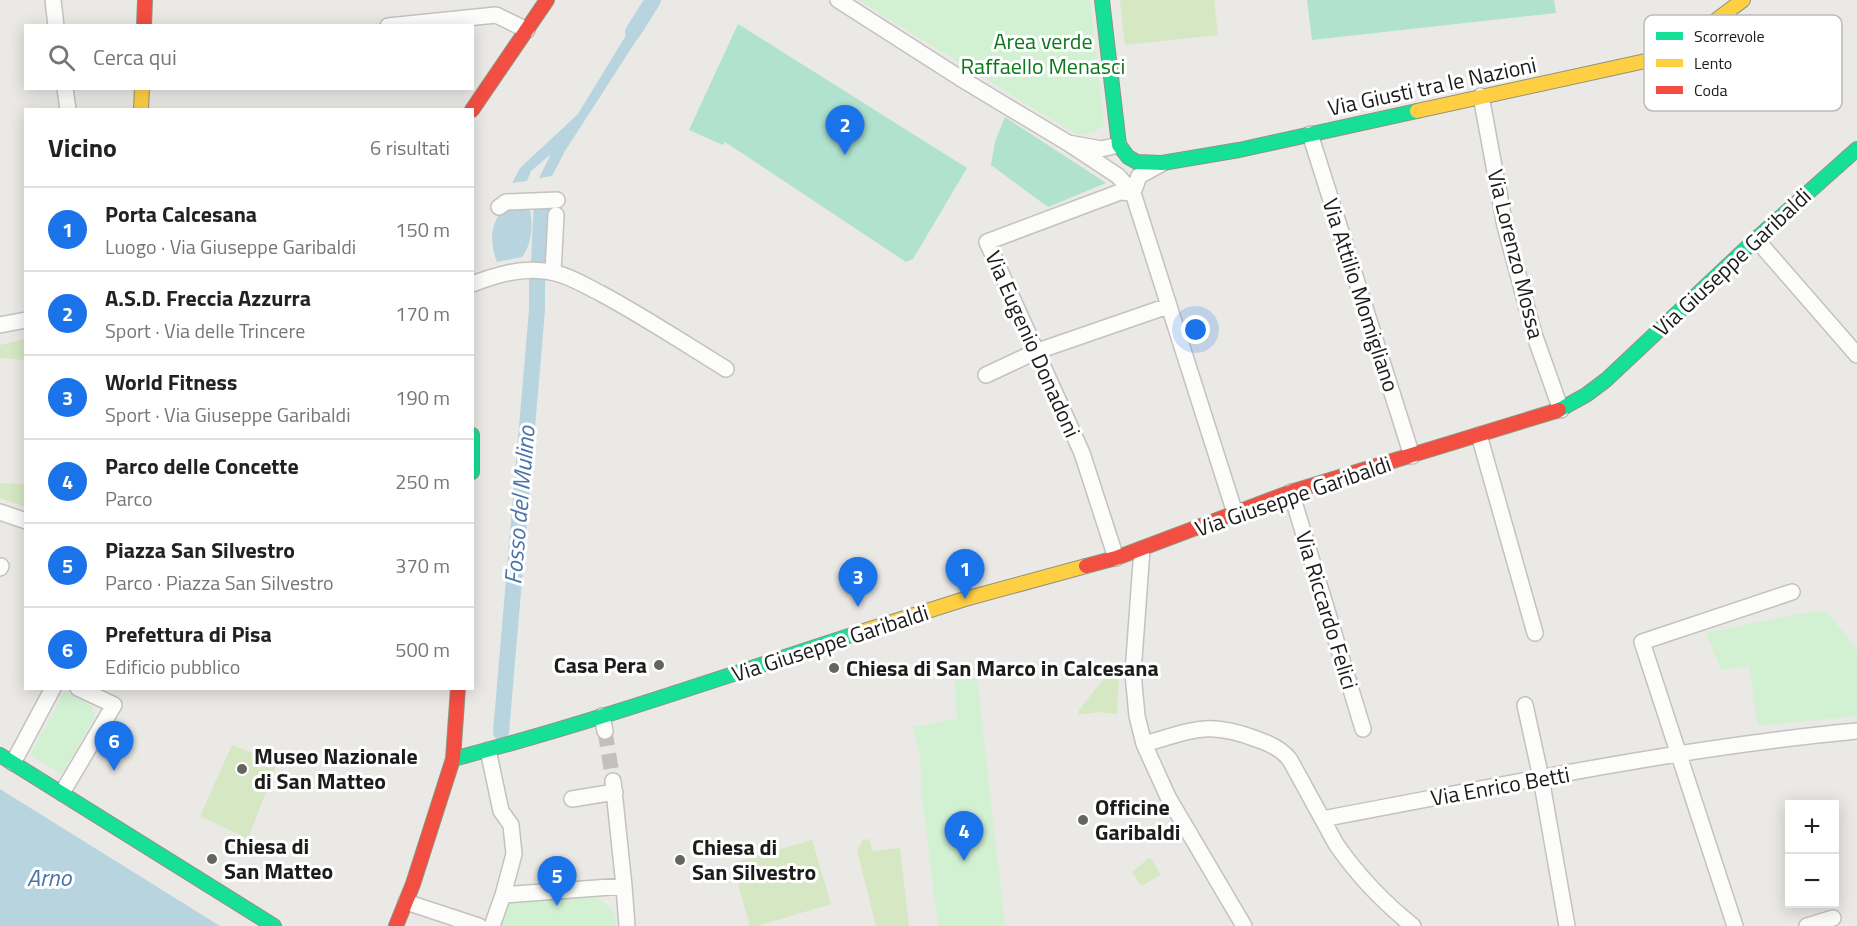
<!DOCTYPE html>
<html lang="it">
<meta charset="utf-8">
<style>
:root{--surface:#fff;--page:#f6f6f6;--text:#222;--muted:#767676;--line:#e0e0e0;--accent:#1a73e8}
body{margin:0;font-family:"Titillium Web",sans-serif;background:var(--page);color:var(--text)}
.controls{position:absolute;right:18px;bottom:18px;display:grid;overflow:hidden;border-radius:0px;box-shadow:0 3px 15px #0003}
.controls button{width:54px;height:54px;display:grid;place-items:center;padding:0;border:0;border-bottom:2px solid var(--line);background:var(--surface);color:var(--text);font:30px sans-serif}
.you{position:absolute;left:1196px;top:330px;width:21px;height:21px;margin:-15px;border:4px solid #fff;border-radius:50%;background:#1a73e8;box-shadow:0 0 0 9px #1a73e833}
.badge{display:grid;place-items:center;width:39px;height:39px;border-radius:50%;background:var(--accent);color:#fff;font-size:20px;font-weight:700}
.pin{position:absolute;translate:-50% -50px;filter:drop-shadow(0 2px 3px #0008)}
.pin::after{content:'';position:absolute;top:32px;width:21px;height:18px;background:inherit;clip-path:polygon(0 0,100% 0,50% 100%)}
.list{margin:0;padding:0;list-style:none}
h2{display:flex;justify-content:space-between;align-items:center;height:78px;margin:0;padding:0 24px;font-size:26px}
h2 small{font-size:20px;font-weight:400;color:var(--muted)}
.list li{display:grid;grid-template-columns:39px 1fr auto;gap:18px;align-items:center;box-sizing:border-box;height:84px;padding:0 24px;border-top:2px solid var(--line)}
.list b{display:block;font-size:22px;white-space:nowrap}
.list p{margin:0;font-size:20px;white-space:nowrap;color:var(--muted)}
.list em{font-size:20px;font-style:normal;color:var(--muted)}
.icon{flex:none;width:33px;height:33px;fill:none;stroke:currentColor;stroke-width:2;stroke-linecap:round;stroke-linejoin:round}
.map{position:relative;flex:none;width:1857px;height:926px;overflow:hidden}
.search{position:absolute;background:var(--surface);box-shadow:0 3px 15px #0003;left:24px;top:24px;width:450px;height:66px;display:flex;align-items:center;gap:15px;box-sizing:border-box;padding:0 21px;border-radius:0px;color:var(--muted);font-size:22px}
.panel{position:absolute;background:var(--surface);box-shadow:0 3px 15px #0003;left:24px;top:108px;width:450px;height:582px;border-radius:0px}
.map>svg:first-child{display:block}
</style>
<div class="map">
<svg width="1857" height="926" viewBox="0 0 1857 926">
<rect width="100%" height="100%" fill="#eae9e5"/>
<path fill="#d5e8c3" d="M1120,0H1214L1218,35L1125,45Z
M25,339V360L0,358V345Z
M0,483L25,484V507L0,498Z
M1119,673L1117,714L1098,712L1079,715V710L1107,675Z
M232,745L277,763L248,839L200,816Z
M869,839L873,851L900,848L909,926H876L857,850L863,840Z
M812,840L831,904L757,926H750L732,863Z
M1150,857L1161,875L1141,886L1132,872Z"/>
<path fill="#d2f1d3" d="M858,0H1090L1104,125C1092,134 1086,137 1072,132Z
M1815,611L1827,612L1857,649V716L1758,726L1749,666L1721,670L1706,633Z
M977,677L1005,926H938L922,796L920,756L913,727L957,719L955,681Z
M65,691L92,706L95,717L62,774L30,755Z
M595,896L614,911L616,926H499L506,902Z"/>
<path fill="#b0e2cf" d="M1307,0H1554L1556,13L1312,40Z
M738,24L967,168L913,259L906,262L725,142L723,145L689,130Z
M1005,117L1106,183L1048,207L991,165L995,142Z"/>
<path fill="#b8d4de" d="M654,13L565,151L552,176L539,178L551,154L531,171L527,181L512,183L520,168L578,114L639,14Z
M507,206L529,207C534,223 532,244 522,257L497,262C489,242 490,220 507,206Z
M0,789L220,926H0Z"/>
<g fill="none" stroke-linecap="round" stroke-linejoin="round">
<path stroke="#b8d4de" stroke-width="16" d="M633,32L653,0
M539,262L542,202
M501,732L537,310V278"/>
<path stroke="#c1c0bd" stroke-width="15" stroke-dasharray="15 8" stroke-linecap="butt" d="M605,731L613,781"/>
<defs>
<path id="street" d="M53,0L56,26
M838,0L960,78L1068,143L1101,149L1119,145
M388,26L496,15L527,30
M65,88L68,110
M1481,96L1505,226L1534,334L1561,410
M1310,134L1412,456
M1068,143L1118,176L1133,193L1235,513
M499,207L506,202L557,200
M1756,239L1857,355
M553,272L556,215
M472,284C496,275 519,268 544,271C565,273 582,284 600,293C643,316 684,343 726,369
M0,325L26,320
M986,375L1035,352L1168,306
M1479,435L1535,633
M1291,492L1363,729
M0,512L26,521
M1142,549L1133,673L1137,716L1144,744L1168,797L1244,926
M1116,558L1082,453L987,242L1120,192L1133,193L1139,176L1161,164
M0,568L1,566
M1525,705L1541,778L1567,926
M602,716L605,731
M1144,744C1194,730 1208,720 1259,740C1271,744 1282,749 1290,760L1336,844C1358,876 1383,902 1413,926
M488,750L501,811L511,825L514,854L503,895
M13,763L53,688
M613,781L624,886
M62,793L114,705L78,688
M572,799L615,792
M1322,819C1499,786 1677,748 1857,731
M406,902L479,926
M492,926L503,895L624,886L627,926
M1735,926L1642,642L1792,592
M1807,926L1833,918"/>
<path id="fast" d="M1102,0L1119,145L1128,157L1137,162L1162,163L1239,150L1417,111
M1559,410L1586,395L1606,380L1756,239L1857,149
M472,435V472
M0,755L274,926
M453,759C592,723 728,675 864,631"/>
<path id="slow" d="M141,110L142,88
M1417,111L1650,60L1699,33L1743,0
M864,631L965,599L1086,566"/>
<path id="jam" d="M144,26L145,0
M472,110L547,0
M1086,566L1116,558L1291,492L1559,410
M396,926L413,884L453,759L458,688"/>
</defs>
<use href="#street" stroke="#c3c2c1" stroke-width="18"/>
<use href="#fast" stroke="#91947d" stroke-width="16"/>
<use href="#slow" stroke="#91947d" stroke-width="16"/>
<use href="#jam" stroke="#91947d" stroke-width="16"/>
<use href="#street" stroke="#fcfcfb" stroke-width="15"/>
<use href="#fast" stroke="#16e098" stroke-width="14"/>
<use href="#slow" stroke="#ffcf43" stroke-width="14"/>
<use href="#jam" stroke="#f24e42" stroke-width="14"/>
</g>
<g fill="#646462" stroke="#fff" stroke-width="2">
<circle cx="659" cy="665" r="6"/>
<circle cx="834" cy="668" r="6"/>
<circle cx="242" cy="769" r="6"/>
<circle cx="1083" cy="820" r="6"/>
<circle cx="212" cy="859" r="6"/>
<circle cx="680" cy="860" r="6"/>
</g>
<g text-anchor="middle" dominant-baseline="central" stroke-width="6" stroke-linejoin="round" paint-order="stroke">
<g font-size="22" fill="#0c781a" stroke="#fff">
<text x="1043" y="41">Area verde<tspan x="1043" dy="25">Raffaello Menasci</tspan></text>
</g>
<g font-size="22" fill="#1c1c1c" stroke="#fff">
<text transform="translate(1432 86) rotate(-12)">Via Giusti tra le Nazioni</text>
<text transform="translate(1516 254) rotate(76)">Via Lorenzo Mossa</text>
<text transform="translate(1732 262) rotate(-43)">Via Giuseppe Garibaldi</text>
<text transform="translate(1361 295) rotate(72)">Via Attilio Momigliano</text>
<text transform="translate(1033 344) rotate(66)">Via Eugenio Donadoni</text>
<text transform="translate(1293 496) rotate(-19)">Via Giuseppe Garibaldi</text>
<text transform="translate(1327 610) rotate(73)">Via Riccardo Felici</text>
<text transform="translate(830 643) rotate(-18)">Via Giuseppe Garibaldi</text>
<text transform="translate(1500 786) rotate(-10)">Via Enrico Betti</text>
</g>
<g font-size="22" font-weight="bold" fill="#1c1c1c" stroke="#fff" text-anchor="start">
<text x="647" y="665" text-anchor="end">Casa Pera</text>
<text x="846" y="668">Chiesa di San Marco in Calcesana</text>
<text x="254" y="756">Museo Nazionale<tspan x="254" dy="25">di San Matteo</tspan></text>
<text x="1095" y="807">Officine<tspan x="1095" dy="25">Garibaldi</tspan></text>
<text x="224" y="846">Chiesa di<tspan x="224" dy="25">San Matteo</tspan></text>
<text x="692" y="847">Chiesa di<tspan x="692" dy="25">San Silvestro</tspan></text>
</g>
<g font-size="24" font-style="italic" fill="#4a75aa" stroke="#fff">
<text transform="translate(519 505) rotate(-85)">Fosso del Mulino</text>
<text x="49" y="877">Arno</text>
</g>
</g>
<rect x="1644" y="15" width="198" height="96" rx="9" fill="#fff" stroke="#bbb" stroke-width="1.5"/>
<rect x="1656" y="32" width="27" height="8" fill="#16e098"/>
<rect x="1656" y="59" width="27" height="8" fill="#ffcf43"/>
<rect x="1656" y="86" width="27" height="8" fill="#f24e42"/>
<g font-size="16" fill="#1c1c1c">
<text x="1694" y="42">Scorrevole</text>
<text x="1694" y="69">Lento</text>
<text x="1694" y="96">Coda</text>
</g>
</svg>
<div class="controls">
<button>+</button>
<button>−</button>
</div>
<div class="you"></div>
<div class="pin badge" style="left:965px;top:599px">1</div>
<div class="pin badge" style="left:845px;top:155px">2</div>
<div class="pin badge" style="left:858px;top:607px">3</div>
<div class="pin badge" style="left:964px;top:861px">4</div>
<div class="pin badge" style="left:557px;top:906px">5</div>
<div class="pin badge" style="left:114px;top:771px">6</div>
<div class="search"><svg class="icon" aria-label="search" viewBox="0 0 24 24"><circle cx="10" cy="10" r="6"/><path d="M15 15l6 6"/></svg>Cerca qui</div>
<section class="panel">
<h2>Vicino<small>6 risultati</small></h2>
<ul class="list">
<li><span class="badge">1</span><div><b>Porta Calcesana</b><p>Luogo · Via Giuseppe Garibaldi</p></div><em>150 m</em></li>
<li><span class="badge">2</span><div><b>A.S.D. Freccia Azzurra</b><p>Sport · Via delle Trincere</p></div><em>170 m</em></li>
<li><span class="badge">3</span><div><b>World Fitness</b><p>Sport · Via Giuseppe Garibaldi</p></div><em>190 m</em></li>
<li><span class="badge">4</span><div><b>Parco delle Concette</b><p>Parco</p></div><em>250 m</em></li>
<li><span class="badge">5</span><div><b>Piazza San Silvestro</b><p>Parco · Piazza San Silvestro</p></div><em>370 m</em></li>
<li><span class="badge">6</span><div><b>Prefettura di Pisa</b><p>Edificio pubblico</p></div><em>500 m</em></li>
</ul>
</section>
</div>
